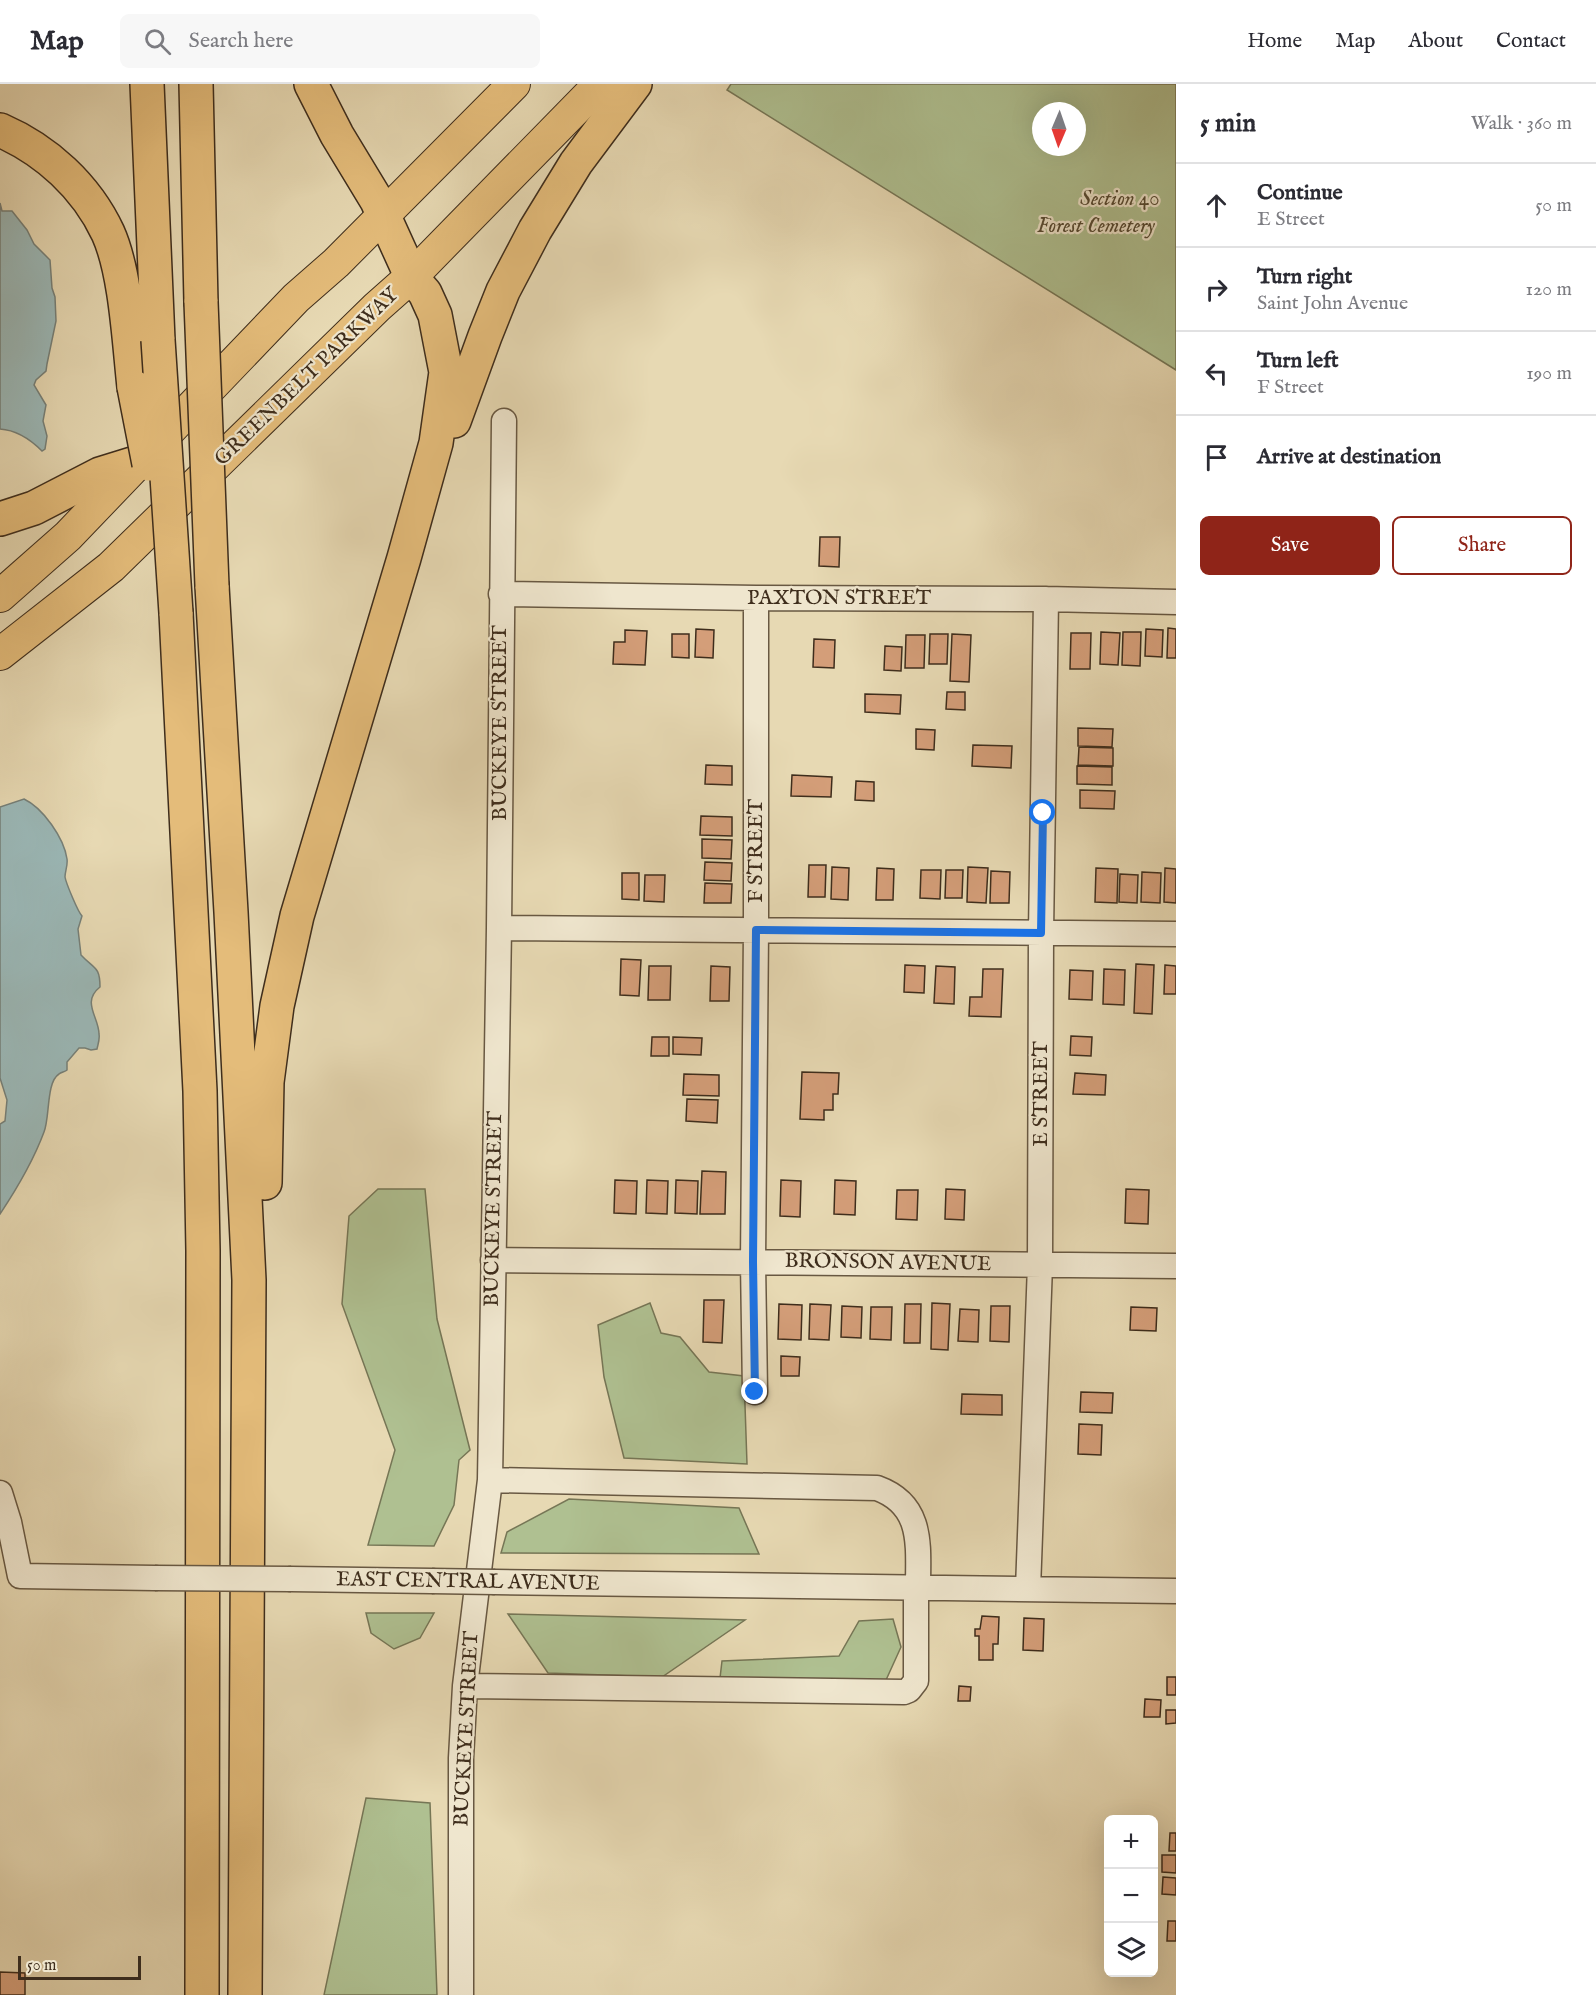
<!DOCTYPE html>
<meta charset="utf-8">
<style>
:root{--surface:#fff;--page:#f7f7f7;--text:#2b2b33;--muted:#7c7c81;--line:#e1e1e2;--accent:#8f2418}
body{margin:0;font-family:"IM FELL English",serif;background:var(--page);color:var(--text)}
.controls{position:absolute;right:18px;bottom:18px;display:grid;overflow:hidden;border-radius:9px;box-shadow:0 6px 24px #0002}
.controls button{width:54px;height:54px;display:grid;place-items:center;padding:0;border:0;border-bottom:2px solid var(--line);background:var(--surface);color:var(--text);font:30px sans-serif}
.compass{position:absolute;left:1032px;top:18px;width:54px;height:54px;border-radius:50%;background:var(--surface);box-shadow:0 6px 24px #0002;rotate:182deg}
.scale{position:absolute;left:18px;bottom:15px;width:123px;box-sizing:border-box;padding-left:6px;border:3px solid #3e2d1c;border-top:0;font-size:16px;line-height:21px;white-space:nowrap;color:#3e2d1c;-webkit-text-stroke:4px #efe6ce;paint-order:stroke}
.stop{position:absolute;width:18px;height:18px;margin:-14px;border:4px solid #1a73e8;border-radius:50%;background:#fff}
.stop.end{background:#1a73e8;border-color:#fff;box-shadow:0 2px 6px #0008}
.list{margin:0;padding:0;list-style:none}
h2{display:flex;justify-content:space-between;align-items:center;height:78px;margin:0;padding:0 24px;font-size:26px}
h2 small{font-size:20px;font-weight:400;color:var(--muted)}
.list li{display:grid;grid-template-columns:39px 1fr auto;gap:18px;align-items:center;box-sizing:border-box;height:84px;padding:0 24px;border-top:2px solid var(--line)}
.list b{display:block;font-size:22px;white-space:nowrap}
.list p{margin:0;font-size:20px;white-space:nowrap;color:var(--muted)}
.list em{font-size:20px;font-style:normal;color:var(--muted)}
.actions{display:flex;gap:12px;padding:18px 24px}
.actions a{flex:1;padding:14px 0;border:2px solid var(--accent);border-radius:9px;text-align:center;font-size:21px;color:var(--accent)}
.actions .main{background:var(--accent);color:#fff}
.icon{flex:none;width:33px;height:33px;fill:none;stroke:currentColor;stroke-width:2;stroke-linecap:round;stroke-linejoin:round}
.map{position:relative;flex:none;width:1176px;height:1911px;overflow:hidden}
header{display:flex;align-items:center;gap:36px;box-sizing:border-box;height:84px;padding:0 30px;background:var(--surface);border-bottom:2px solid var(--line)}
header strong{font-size:28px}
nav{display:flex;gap:33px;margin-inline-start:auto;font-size:21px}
.search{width:420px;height:54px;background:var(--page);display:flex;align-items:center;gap:15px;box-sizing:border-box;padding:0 21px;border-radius:9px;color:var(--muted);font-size:22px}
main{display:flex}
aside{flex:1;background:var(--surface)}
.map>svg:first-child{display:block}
</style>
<header>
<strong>Map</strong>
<div class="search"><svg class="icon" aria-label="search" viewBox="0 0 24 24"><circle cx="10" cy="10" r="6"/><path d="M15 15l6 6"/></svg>Search here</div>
<nav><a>Home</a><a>Map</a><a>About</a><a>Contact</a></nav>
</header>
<main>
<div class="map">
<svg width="1176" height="1911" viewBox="0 0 1176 1911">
<rect width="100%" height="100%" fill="#e7d9b3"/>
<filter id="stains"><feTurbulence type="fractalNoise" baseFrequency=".00333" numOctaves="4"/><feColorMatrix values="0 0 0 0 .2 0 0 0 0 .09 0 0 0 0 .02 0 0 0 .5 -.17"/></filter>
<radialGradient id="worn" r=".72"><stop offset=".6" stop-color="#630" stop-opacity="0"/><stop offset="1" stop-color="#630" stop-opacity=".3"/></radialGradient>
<path fill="#afc091" stroke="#767656" stroke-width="1.5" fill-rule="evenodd" d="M731,0H1176V286L727,6ZM1041,27H1077V63H1041Z
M378,1105H425L437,1235L470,1366L459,1376L454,1421L434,1462L368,1461L395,1366L342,1220L349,1132Z
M650,1219L661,1249L680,1253L709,1288L744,1292L747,1380L624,1374L604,1293L598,1241Z
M569,1415L739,1424L759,1470L501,1469L507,1448Z
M366,1529H434L420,1554L394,1565L371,1549Z
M508,1530L745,1536L662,1593L548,1589Z
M893,1535L901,1563L886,1596L720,1594L722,1577L839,1572L859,1537Z
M366,1714L430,1719L437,1911H324Z"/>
<path fill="#9bb8b7" stroke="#768079" stroke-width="1.5" d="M0,119L2,127H12L27,146L34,160L50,176L52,204L55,213L56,237L47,280L46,287L36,296L34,301L46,321L43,337L47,352L45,365L42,367C31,356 16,346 0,345Z
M24,715C43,724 64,754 67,775C68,781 65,787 65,793C66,799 78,828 82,832L78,845L81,871C94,885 100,882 100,903C81,918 99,933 99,950C100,955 98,960 97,965L91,966L85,964H79L67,978V986C65,988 61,988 59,990C46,998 50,1034 44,1048C34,1075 16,1106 0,1130V1040L5,1037L7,1016L0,994V723Z"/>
<path fill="#d49e79" stroke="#3e2d1c" stroke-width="1.5" d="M820,453H840L839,483L819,482Z
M1168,544L1176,545V574H1167Z
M696,545L714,546L713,574L695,573Z
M1146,545L1163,546L1162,573L1145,572Z
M625,546L647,547L645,581L613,580L614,558H625Z
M1101,548L1120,549L1118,581L1100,580Z
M1123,548H1141L1140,582L1122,581Z
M1071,549H1091L1090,585H1070Z
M672,550H689V574L672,573Z
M930,550H948L947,580H929Z
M952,550L971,551L969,598L950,597Z
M906,551H925L924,584H905Z
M814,555L835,556L834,584L813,583Z
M885,562L902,563L901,587L884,586Z
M947,608H965V626L946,625Z
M865,610L901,611L900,630L865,628Z
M1078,644L1113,645L1112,663L1078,662Z
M916,645L935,646L934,666L916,665Z
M973,661L1012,662L1011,684L972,682Z
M1079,663L1113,664V682L1078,681Z
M706,681L732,682V701L705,700Z
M1077,682L1112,683V701L1077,700Z
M792,691L832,693L831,713L791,712Z
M856,697L874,698V717L855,716Z
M1080,706L1115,707L1114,725L1080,724Z
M701,732L732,733V752L700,751Z
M702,755L732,756L731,775L702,774Z
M705,778L732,779L731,797L704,796Z
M809,781H826L825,813H808Z
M832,783L849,784L848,816L831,815Z
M968,783L988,784L986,819L967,818Z
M877,784L894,785L893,816H876Z
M1096,784L1118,785L1117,819L1095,818Z
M1165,784L1176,785V819L1164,818Z
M921,786H941L940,815L920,814Z
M946,786H963L962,814H945Z
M991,787L1010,788L1009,819H990Z
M1142,788L1161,789L1160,819L1141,818Z
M622,789H639V816L622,815Z
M1120,790L1138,791L1137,819L1119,818Z
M645,791H665L664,818L644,817Z
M705,799L732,800L731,819H704Z
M621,875L641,876L639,912L620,911Z
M1136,880L1154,881L1152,930L1134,929Z
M905,881L925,882L924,909L904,908Z
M1165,881L1176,882V910H1164Z
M649,882H671L670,916H648Z
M711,882L730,883L729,917H710Z
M936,882L955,883L954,920L934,919Z
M983,885H1003L1001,933L969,932L970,913H982Z
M1104,885L1125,886L1124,921L1103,920Z
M1070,886L1093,887L1092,916L1069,915Z
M1071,952L1092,953L1091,972L1070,971Z
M652,953H669V972H651Z
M673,953L702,954L701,971L673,970Z
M802,988L839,989L838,1010H833V1026H824V1036L800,1035Z
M1075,989L1106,991L1105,1011L1073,1010Z
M684,990L719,991V1012L683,1011Z
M687,1015L718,1016L717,1039L686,1037Z
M702,1087L726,1088L725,1130H700Z
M615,1096L637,1097L636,1130L614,1129Z
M647,1096L668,1097L667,1130L646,1129Z
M676,1096L698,1097L697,1130L675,1129Z
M781,1096L801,1097L800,1133L780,1132Z
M835,1096L856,1097L855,1131L834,1130Z
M946,1105L965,1106L964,1136L945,1135Z
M1126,1105L1149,1106L1148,1140L1125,1139Z
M897,1106H918L917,1136L896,1135Z
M704,1216H724L722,1259L703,1258Z
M932,1219L950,1220L948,1266L931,1265Z
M779,1220L802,1221L801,1256L778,1255Z
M810,1220L831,1221L829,1256L809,1255Z
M905,1220H921L920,1259H904Z
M842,1222L862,1223L861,1254L841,1253Z
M991,1222H1010L1009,1258L990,1257Z
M871,1223H892L891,1256L870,1255Z
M1131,1223L1157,1224L1156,1247L1130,1246Z
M960,1225L979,1226L978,1258L958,1257Z
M781,1272L800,1273L799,1292H781Z
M1081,1308L1113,1309L1112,1329L1080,1328Z
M962,1310L1002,1311V1331L961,1330Z
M1079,1340L1102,1341L1101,1371L1078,1370Z
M982,1532L999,1533L998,1560H993V1576H979V1552H975V1545H980Z
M1024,1534L1044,1535L1043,1567L1023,1566Z
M1167,1593H1176V1611H1167Z
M959,1602L971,1603L970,1617H958Z
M1145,1615L1161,1616L1160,1633H1144Z
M1166,1626H1176V1639L1166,1640Z
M1170,1749H1176V1767H1169Z
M1162,1771H1176V1789L1162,1788Z
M1163,1793L1176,1794V1811L1162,1810Z
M1168,1837H1176V1857H1167Z
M0,1888L25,1889V1911H0Z"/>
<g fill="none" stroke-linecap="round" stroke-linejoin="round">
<defs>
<path id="minor" d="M501,510L756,514L1046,515L1176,518
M499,844L1176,850
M493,1176L1176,1182
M755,1308L753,1178L756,846V514
M490,1396L877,1404C924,1421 918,1462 918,1503
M0,1409L9,1438L20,1492L155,1494
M291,1495L432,1497
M495,1498L1176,1507
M1028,1505L1040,1181L1041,849L1046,515
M465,1602L904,1608L909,1606L916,1597V1503
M461,1911V1674L465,1602L490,1396L499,844L504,337"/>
<path id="major" d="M0,512L68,452L296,214L336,179L514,0
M0,570L111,483L377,223L412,192L600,0"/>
<path id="highway" d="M147,0L158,256
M196,0L201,218
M0,46C46,66 86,102 108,149C126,189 129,258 134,303
M454,337L485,252L503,207L535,146L576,79L635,0
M0,435L34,424L100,390L142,377
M212,502L231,828L249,1196L245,1911
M176,529L200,1007L203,1167L202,1911
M265,1099L267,998L277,922L297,832L404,474L436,359L446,288L435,231L425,209L412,194L377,117L337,51L311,0"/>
</defs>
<use href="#minor" stroke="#685842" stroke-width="27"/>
<use href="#major" stroke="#3e2d1c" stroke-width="34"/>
<use href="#highway" stroke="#3e2d1c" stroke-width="36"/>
<use href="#minor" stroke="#efe6ce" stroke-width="24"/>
<use href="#major" stroke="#e4bc7a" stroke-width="32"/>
<use href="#highway" stroke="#e4bc7a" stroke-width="33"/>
<defs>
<path id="minor-bridge" d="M155,1494L291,1495
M432,1497L495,1498"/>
<path id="highway-bridge" d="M201,218L212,502
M158,256L176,529
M134,303L149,380"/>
</defs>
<use href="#minor-bridge" stroke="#685842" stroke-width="27" stroke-linecap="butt"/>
<use href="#highway-bridge" stroke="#3e2d1c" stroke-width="36" stroke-linecap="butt"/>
<use href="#minor-bridge" stroke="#efe6ce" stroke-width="24"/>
<use href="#highway-bridge" stroke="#e4bc7a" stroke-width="33"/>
</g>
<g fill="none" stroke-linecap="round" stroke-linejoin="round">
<path stroke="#1a73e8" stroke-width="8" d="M755,1308L753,1178L756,846L1041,849L1043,729"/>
</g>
<g text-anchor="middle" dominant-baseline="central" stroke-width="4.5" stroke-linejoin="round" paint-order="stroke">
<g font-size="21" font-style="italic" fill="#554a33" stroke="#efe6ce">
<text x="1120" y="115">Section 40</text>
<text x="1096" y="142">Forest Cemetery</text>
</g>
<g font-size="21" fill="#3e2d1c" stroke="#efe6ce">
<text transform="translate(307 293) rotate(-44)">GREENBELT PARKWAY</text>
<text x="839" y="514">PAXTON STREET</text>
<text transform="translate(500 639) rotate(-90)">BUCKEYE STREET</text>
<text transform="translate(756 767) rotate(-90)">F STREET</text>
<text transform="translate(1041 1010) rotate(-90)">E STREET</text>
<text transform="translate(494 1125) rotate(-89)">BUCKEYE STREET</text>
<text transform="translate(888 1179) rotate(1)">BRONSON AVENUE</text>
<text transform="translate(468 1498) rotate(1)">EAST CENTRAL AVENUE</text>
<text transform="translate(467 1645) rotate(-87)">BUCKEYE STREET</text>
</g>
</g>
<rect width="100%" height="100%" filter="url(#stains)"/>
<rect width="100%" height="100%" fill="url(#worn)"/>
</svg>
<div class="controls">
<button>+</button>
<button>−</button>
<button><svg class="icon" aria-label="layers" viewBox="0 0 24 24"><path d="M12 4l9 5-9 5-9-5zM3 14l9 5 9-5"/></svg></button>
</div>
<svg class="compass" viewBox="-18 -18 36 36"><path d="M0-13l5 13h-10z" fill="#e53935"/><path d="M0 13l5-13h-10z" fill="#7c7c81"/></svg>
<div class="scale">50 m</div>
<div class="stop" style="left:1043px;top:729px"></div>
<div class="stop end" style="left:755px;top:1308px"></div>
</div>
<aside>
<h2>5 min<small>Walk · 360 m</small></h2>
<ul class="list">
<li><svg class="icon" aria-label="ahead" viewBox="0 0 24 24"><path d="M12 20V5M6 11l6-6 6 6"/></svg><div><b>Continue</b><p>E Street</p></div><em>50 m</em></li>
<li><svg class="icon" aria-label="right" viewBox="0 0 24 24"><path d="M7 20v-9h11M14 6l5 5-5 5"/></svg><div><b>Turn right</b><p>Saint John Avenue</p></div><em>120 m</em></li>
<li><svg class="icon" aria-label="left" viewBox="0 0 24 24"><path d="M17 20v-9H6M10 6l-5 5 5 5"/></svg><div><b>Turn left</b><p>F Street</p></div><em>190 m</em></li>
<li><svg class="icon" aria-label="arrive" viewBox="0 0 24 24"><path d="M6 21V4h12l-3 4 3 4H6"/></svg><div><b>Arrive at destination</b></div></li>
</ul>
<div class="actions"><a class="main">Save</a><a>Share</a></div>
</aside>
</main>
